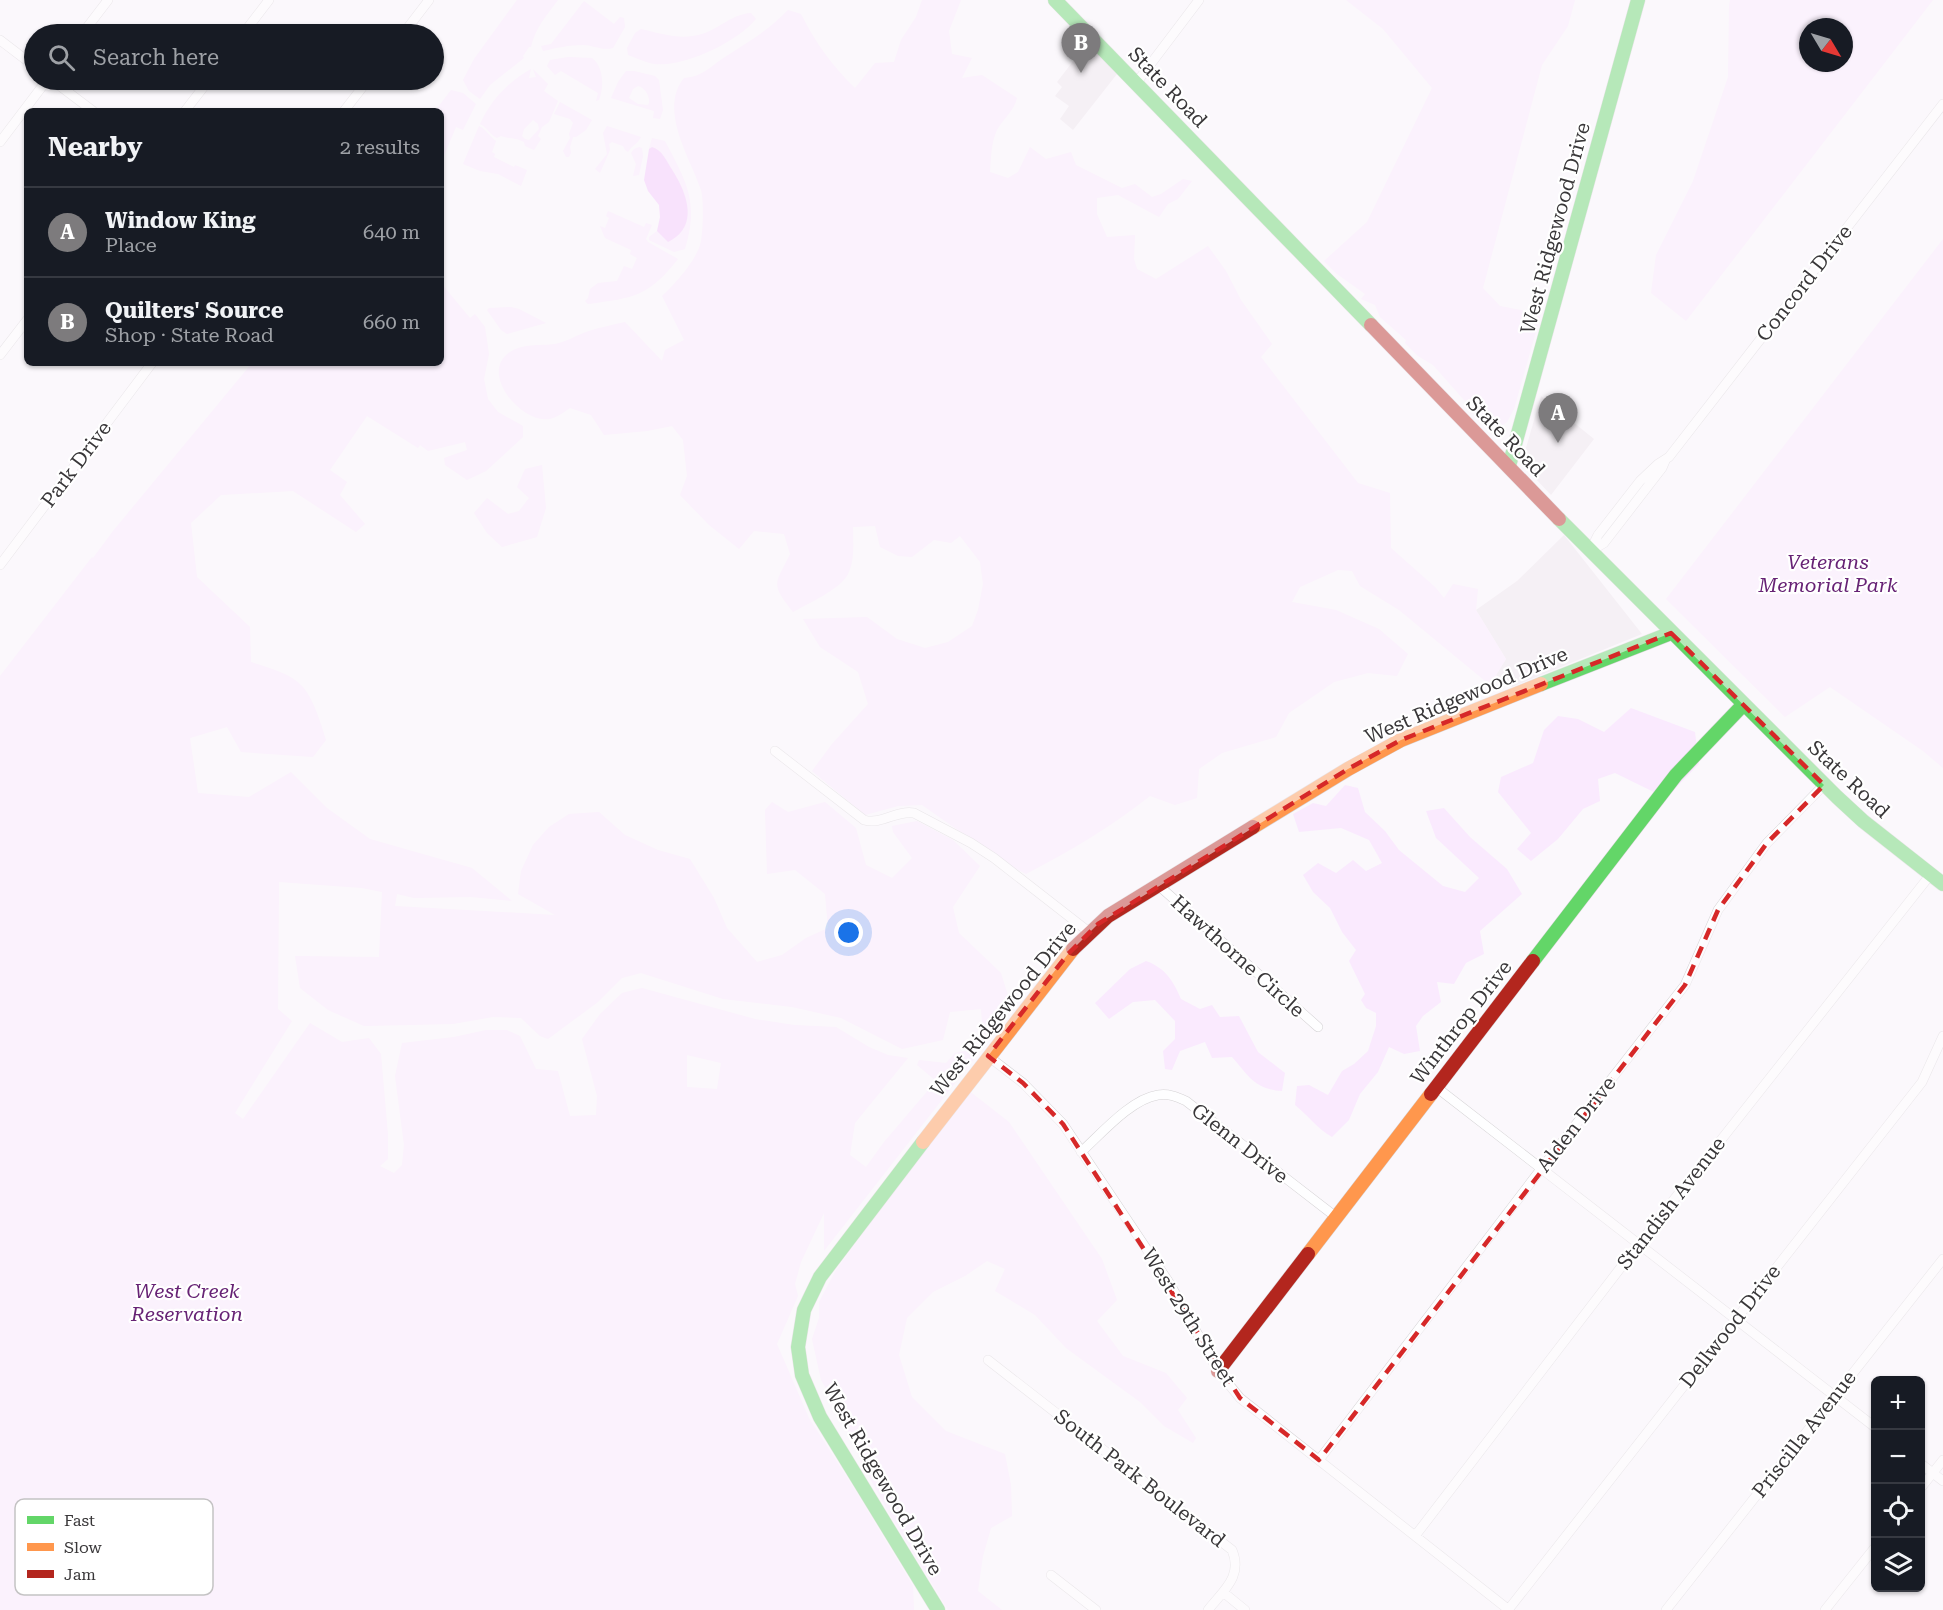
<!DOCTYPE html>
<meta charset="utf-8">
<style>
:root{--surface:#171b24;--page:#242831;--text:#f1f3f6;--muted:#9ea1a6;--line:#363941;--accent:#7d7b7d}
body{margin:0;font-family:"Roboto Serif",serif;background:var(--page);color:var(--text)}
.controls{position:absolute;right:18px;bottom:18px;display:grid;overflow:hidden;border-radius:9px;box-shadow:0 2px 4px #0004}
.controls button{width:54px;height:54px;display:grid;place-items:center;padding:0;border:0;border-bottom:2px solid var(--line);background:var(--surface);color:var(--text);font:30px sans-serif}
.compass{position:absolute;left:1799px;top:18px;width:54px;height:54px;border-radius:50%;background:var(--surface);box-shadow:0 2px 4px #0004;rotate:128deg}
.you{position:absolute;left:849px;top:933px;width:21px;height:21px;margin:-15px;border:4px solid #fff;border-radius:50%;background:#1a73e8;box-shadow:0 0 0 9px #1a73e833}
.badge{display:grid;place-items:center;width:39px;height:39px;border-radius:50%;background:var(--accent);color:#fff;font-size:20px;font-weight:700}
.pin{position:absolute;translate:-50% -50px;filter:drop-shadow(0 2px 3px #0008)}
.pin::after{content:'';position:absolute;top:32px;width:21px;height:18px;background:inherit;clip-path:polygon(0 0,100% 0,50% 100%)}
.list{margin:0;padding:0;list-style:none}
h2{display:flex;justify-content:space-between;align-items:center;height:78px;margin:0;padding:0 24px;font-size:26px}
h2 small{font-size:20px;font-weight:400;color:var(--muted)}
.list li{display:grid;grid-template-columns:39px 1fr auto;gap:18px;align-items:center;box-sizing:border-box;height:90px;padding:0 24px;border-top:2px solid var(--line)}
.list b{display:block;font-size:22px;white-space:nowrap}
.list p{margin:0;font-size:20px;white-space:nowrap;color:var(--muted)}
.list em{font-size:20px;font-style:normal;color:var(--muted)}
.icon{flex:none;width:33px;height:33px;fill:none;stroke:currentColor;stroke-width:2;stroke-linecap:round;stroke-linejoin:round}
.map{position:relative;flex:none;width:1943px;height:1610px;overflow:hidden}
.search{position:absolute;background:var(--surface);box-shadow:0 2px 4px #0004;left:24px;top:24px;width:420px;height:66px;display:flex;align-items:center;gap:15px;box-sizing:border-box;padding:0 21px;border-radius:33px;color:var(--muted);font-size:22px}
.panel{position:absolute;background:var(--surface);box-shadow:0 2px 4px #0004;left:24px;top:108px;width:420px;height:258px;border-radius:9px}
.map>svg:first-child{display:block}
</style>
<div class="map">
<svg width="1943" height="1610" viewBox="0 0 1943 1610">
<rect width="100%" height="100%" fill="#fbf8fc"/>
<path fill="#ede6ed" d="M1088,42L1117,74L1073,130L1060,119L1069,106L1055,96L1062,87L1057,82Z
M1541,396L1594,439L1551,495L1534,477L1525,462L1526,448Z
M1564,535L1642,634L1512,687L1496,675L1506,659L1476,610L1517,581Z"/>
<path fill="#faeafe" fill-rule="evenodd" d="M517,0H558C547,15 535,28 531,47H529L523,56L524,58L490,85L480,99L469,91L463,80L474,59Z
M922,0H961L949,31L952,54L972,58L962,78L982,75L1017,98C1014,111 1003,119 997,130C991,143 991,158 990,172L1008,178L1018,172L1030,147L1046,159L1071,152L1076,165L1122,188L1135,184L1152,197L1161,194L1183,179L1192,181L1178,199L1168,204L1159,217L1118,195L1097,198V214L1107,237L1135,235L1134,259L1137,269L1156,279L1208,246L1226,271L1241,300L1272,344L1261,357L1358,483L1390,493L1391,548L1435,587L1444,598L1453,584L1478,589L1476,610L1506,659L1490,685L1399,610L1360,586L1352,571L1338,570L1300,587L1292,602L1336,610L1379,629L1408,654L1397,676L1368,673L1334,682L1289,713L1276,737L1222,753L1199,769L1197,798L1175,805L1150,796C1111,827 1070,851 1026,874L1005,863L922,805L898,806L865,815L812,771L832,744L868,704L858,672L820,647L803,619L867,617L897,639L925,648L948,642L972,626L978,610L983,584L980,562L960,536L951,543L934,540L912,557L898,556L880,547L875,526L853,527C853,542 855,560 848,574C841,589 807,604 793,612C770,583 775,585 790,554L784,534L754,531L739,549L709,525L680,495L687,476L683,440L672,426L647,431L604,435L591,415L570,408C564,412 556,418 549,419C522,424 478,373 510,352C526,342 543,347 559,343C570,340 579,334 589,331C601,327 613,325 625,322L662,361L665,350L684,340L662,296C675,284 698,259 701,241C703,231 704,200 701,190C691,159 658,110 684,78C701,77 709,68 722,59C747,42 766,33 788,10L801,14C815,42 832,66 855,88L875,63L894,62L901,40L916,17Z
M1346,0H1575L1568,26L1542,65L1483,288L1500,306L1541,314L1514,409L1507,422L1498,428L1484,423L1474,410V402L1464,400L1433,365L1418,356L1405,343L1406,340L1380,317L1375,305L1361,299L1365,294L1337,274L1324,261L1367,222L1432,88L1383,29Z
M1730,0H1933L1686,321L1651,293L1656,255L1693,181L1728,77L1729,6ZM1808,27H1844V63H1808Z
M584,1L614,24L620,17L624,18L625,27L613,48C602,51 593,45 583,45C569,45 556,48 543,51L541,46L551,44Z
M751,13L756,19C737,42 685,67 655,64C646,63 637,58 628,55L627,48L635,33L641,29C662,34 683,41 705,33C721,27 733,14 751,13Z
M568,57L592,58C604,67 604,87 599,100L596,101L598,93L561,71L555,75L547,66L550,60Z
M531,69L529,78L536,77L533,69L548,84L544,91L558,101L549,122L542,127L538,136L541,139L534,150L525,146L524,142C515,137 509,139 501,136L497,138C489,134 489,129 480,124C491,100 508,82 531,69ZM533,120L538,124L539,129L529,140L525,139L522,136L524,129Z
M626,71H634L655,76L659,80L663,110L660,119L653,118L654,111L611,98L618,82ZM638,86C645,87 652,99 648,105L638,104L629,98L633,89Z
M451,90L463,93L476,104L463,130L456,127L441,163V111H435Z
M560,102L592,120L586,130L576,137H573L570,147L571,153L569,157H566L563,151L570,138L569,134L573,123L570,119L554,114Z
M479,126C487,130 489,136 496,141L492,152L495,154L494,157L514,167L515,165L527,170L521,186L498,174L480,171L463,164Z
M607,126L641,137C638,144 632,145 628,152L625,150L623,146L612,142L609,144L610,150L600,173L595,169L607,154L603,133Z
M652,138L665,141C687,183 699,202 685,249L674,252L649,240V237L657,231L668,242L652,147L649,149Z
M639,147L642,148L643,156L639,175L633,176L636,164L631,153L634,149Z
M608,211L644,227L646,223L652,225L646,239L648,242L678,259C649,296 634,298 588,304L585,301L588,298L590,289L598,283L617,281L624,266L632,269L637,258L630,254L631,250L605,238L600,226L605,228L609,218L606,216Z
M1943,239V768L1923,751L1830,687L1785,717L1666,599Z
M441,283L470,318L475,314L485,327L489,354L484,379L488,399L498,412L523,426V437L486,471L467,480L445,465L444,458L467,450L465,442L428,451L420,445L418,448L367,416L330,470L347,482L340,495L365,524L356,532L293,491L221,495L191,523L197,577L250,627L251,662C268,668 291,673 303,687C314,700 321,724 326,740L313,757L241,752L227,727L190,738L198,793L249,797L291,772L327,808L370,839L472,868L512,901L471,897L414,898L397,894L395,906L555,915L518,894L521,871L533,845L549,827L569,814L599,812L625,835L658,850L690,859L714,898L727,928L757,962L782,955L806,938L828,928L825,894L795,870L767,874L765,810L772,802L788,812L825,802L856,828L866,865L892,878L912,858L893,832L892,826L917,821L953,840L980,866L953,907L959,933L1001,973L1010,1002L983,1037L981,1009L950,1012L943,1040L902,1049L841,1018L792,1007L723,999L641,973L622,978L598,1002L548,1039L540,1036L521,1018L493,1017L453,1024L364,1026L328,1010L300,988L295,956L379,957L382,892L362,888L279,882L278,1009L292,1021L235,1113L243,1119L310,1023L342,1042L369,1038L381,1054L388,1135V1159L380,1166L394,1173L402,1165L404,1145L395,1076L402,1043L454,1037L486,1030H507L520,1036L536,1069L558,1071L570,1116L596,1115L597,1096L582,1039L600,1014L622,993L642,988L755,1019L794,1025L836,1027L869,1047L888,1055L908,1058L855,1123L850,1155L866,1167L884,1142L936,1081L917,1065L919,1060L946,1063L955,1053L970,1050L977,1055L824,1251V1213L801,1262L795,1284L798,1296L777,1344L809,1418L857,1493L913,1586L914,1610H0V676L92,557L93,558L113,531L252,363H441ZM687,1055L721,1063L717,1089L687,1087Z
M511,307L519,309L546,323L507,334L501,330L487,310L489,308Z
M542,465L546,508L537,537L502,547L487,533L474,513L487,498L508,514L519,511L529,498L517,487L525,469Z
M1631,708L1695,732L1699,764L1666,798L1615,773L1598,779L1600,801L1583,809L1558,839L1531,861L1517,849L1531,833L1498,792L1501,777L1533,763L1544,730L1558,716L1578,719L1604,732Z
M1345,785L1358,788L1365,812L1385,831L1399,850L1443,886L1465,892L1479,878L1436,838L1426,811L1444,808L1470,837L1507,869L1522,894L1480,931L1484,954L1466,963L1454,984L1437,982L1441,1002L1423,1016L1416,1026L1420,1051L1404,1054L1389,1047L1378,1072L1360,1094L1349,1120L1332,1137C1316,1128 1309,1116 1295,1105L1297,1086L1309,1085L1328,1095L1342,1071L1354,1064L1368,1051L1376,1026V1013L1366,1008L1361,1000L1365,994L1349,961L1356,950L1342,932L1330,908L1313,892L1303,875L1318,863L1336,873L1353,860L1366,871L1382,863L1369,840L1341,828L1299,832L1293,814L1313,803L1326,806Z
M1146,961C1165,968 1173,980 1181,999L1200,1009L1212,1005L1220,1017L1239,1016L1258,1052L1285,1073L1282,1091C1254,1089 1249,1076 1232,1057L1212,1058L1205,1042L1180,1051L1172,1070L1165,1069L1163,1051L1175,1039V1021L1155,1000L1133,1002L1109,1019L1095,1003L1130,969Z
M968,1090L1009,1122L1102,1259L1117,1300L1097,1321L1123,1356L1166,1373L1187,1398L1178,1410L1196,1438L1193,1443L1164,1426L1140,1402L1066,1348L1035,1315L995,1291L1005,1269L987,1261L965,1276L933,1292L907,1318L899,1355L912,1397L946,1431L1005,1454L1011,1485L1012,1516L991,1528L983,1556L978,1591L1002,1610H948L890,1515L862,1464L842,1416L821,1380L812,1339L819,1318V1302L836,1270Z"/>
<path fill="#f3c8fc" d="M652,147C662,150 666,160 671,168C686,191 701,226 668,242L657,231L660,217L659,205L648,191L644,180L649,149Z"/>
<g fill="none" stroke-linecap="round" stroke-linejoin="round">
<defs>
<path id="street" d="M82,34L108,0
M243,34L269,0
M403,34L429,0
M0,40L34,66
M52,80L93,111
M1137,82L1199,0
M185,111L209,80
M344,111L368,80
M0,142L47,80
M0,355L27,320
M1592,550L1604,543L1662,468L1665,461
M1590,551L1598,535L1640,481L1658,464L1669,457L1943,104
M0,565L152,363
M775,751L864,820C882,825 896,810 914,813L971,843L994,858L1089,932
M1158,885L1318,1027
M988,1056L1023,1083L1063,1124L1170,1284L1218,1371L1240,1398L1509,1610
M1436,1087L1876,1428
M1081,1152C1101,1134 1131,1099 1158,1095C1168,1093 1177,1097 1186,1101L1336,1217
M988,1360L1232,1550C1243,1576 1224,1590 1208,1610
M1319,1460L1541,1169L1685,985L1718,910L1767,843L1824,785
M1920,1463L1943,1481
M1920,1489L1943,1460
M1415,1536L1638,1245L1931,874
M1051,1575L1096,1610
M1223,1592L1245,1610
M1508,1610L1922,1082L1943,1036
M1666,1610L1943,1259
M1825,1610L1876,1546"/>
<path id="fast" d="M1055,0L1371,325
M1509,466L1638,0
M1559,519L1837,797L1863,821L1943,884
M1541,684L1671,633
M1533,961L1676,775L1743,705
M923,1142L820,1277L804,1310L798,1347L802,1375L820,1417L938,1610"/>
<path id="slow" d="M1253,827L1348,769L1401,740L1541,684
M923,1142L1073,949
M1308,1254L1431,1094"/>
<path id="jam" d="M1371,325L1559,519
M1073,949L1108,916L1253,827
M1431,1094L1533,961
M1218,1371L1308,1254"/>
</defs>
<use href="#street" stroke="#d5d3d5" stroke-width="10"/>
<use href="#fast" stroke="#d5d3d5" stroke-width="15"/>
<use href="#slow" stroke="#d5d3d5" stroke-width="15"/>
<use href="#jam" stroke="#d5d3d5" stroke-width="15"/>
<use href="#street" stroke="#fefeff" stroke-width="9"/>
<use href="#fast" stroke="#63d668" stroke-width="14"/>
<use href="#slow" stroke="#ff974d" stroke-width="14"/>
<use href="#jam" stroke="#b3261e" stroke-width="14"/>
</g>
<path d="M0 0H1943V1610H0ZM1671,633L1824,785L1767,843L1718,910L1685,985L1319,1460L1240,1398L1063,1124L1023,1083L988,1056L1068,954L1098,924L1348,769L1401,740Z" fill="#fbf8fc" fill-opacity=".55" fill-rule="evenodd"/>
<path fill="none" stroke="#d62828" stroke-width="4.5" stroke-dasharray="12 8" stroke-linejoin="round" d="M1671,633L1824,785L1767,843L1718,910L1685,985L1319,1460L1240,1398L1063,1124L1023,1083L988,1056L1068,954L1098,924L1348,769L1401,740Z"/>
<g text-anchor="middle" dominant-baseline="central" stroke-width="4.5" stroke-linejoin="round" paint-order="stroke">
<g font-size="20" fill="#393739" stroke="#fff">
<text transform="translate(1168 87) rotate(46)">State Road</text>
<text transform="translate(1555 228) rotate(-75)">West Ridgewood Drive</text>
<text transform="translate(1804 283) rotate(-52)">Concord Drive</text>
<text transform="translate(1506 436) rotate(46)">State Road</text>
<text transform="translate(76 464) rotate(-53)">Park Drive</text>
<text transform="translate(1466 695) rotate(-23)">West Ridgewood Drive</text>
<text transform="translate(1849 779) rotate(43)">State Road</text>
<text transform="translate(1238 956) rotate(42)">Hawthorne Circle</text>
<text transform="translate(1003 1009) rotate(-51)">West Ridgewood Drive</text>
<text transform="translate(1461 1022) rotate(-52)">Winthrop Drive</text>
<text transform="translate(1576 1124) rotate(-52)">Alden Drive</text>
<text transform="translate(1240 1143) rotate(38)">Glenn Drive</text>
<text transform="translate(1671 1203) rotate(-52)">Standish Avenue</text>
<text transform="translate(1189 1317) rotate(58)">West 29th Street</text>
<text transform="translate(1730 1326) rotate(-52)">Dellwood Drive</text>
<text transform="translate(1804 1434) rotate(-52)">Priscilla Avenue</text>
<text transform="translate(1140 1478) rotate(38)">South Park Boulevard</text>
<text transform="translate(883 1479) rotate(60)">West Ridgewood Drive</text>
</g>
<g font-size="20" font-style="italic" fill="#672375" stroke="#fff">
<text x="1828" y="562">Veterans<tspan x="1828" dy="23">Memorial Park</tspan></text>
<text x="187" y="1291">West Creek<tspan x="187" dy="23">Reservation</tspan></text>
</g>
</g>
<rect x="15" y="1499" width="198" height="96" rx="9" fill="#fff" stroke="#c4c3c4" stroke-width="1.5"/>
<rect x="27" y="1516" width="27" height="8" fill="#63d668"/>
<rect x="27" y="1543" width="27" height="8" fill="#ff974d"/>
<rect x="27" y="1570" width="27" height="8" fill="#b3261e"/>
<g font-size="16" fill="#393739">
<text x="64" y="1526">Fast</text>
<text x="64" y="1553">Slow</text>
<text x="64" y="1580">Jam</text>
</g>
</svg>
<div class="controls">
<button>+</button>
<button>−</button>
<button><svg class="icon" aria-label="locate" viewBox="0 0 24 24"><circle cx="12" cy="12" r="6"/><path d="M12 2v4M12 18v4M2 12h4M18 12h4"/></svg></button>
<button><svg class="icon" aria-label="layers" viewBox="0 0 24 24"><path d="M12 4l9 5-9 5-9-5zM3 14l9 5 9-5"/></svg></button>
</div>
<svg class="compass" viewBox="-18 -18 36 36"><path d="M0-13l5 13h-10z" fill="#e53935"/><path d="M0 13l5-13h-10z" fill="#9ea1a6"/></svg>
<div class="you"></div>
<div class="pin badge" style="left:1558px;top:443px">A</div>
<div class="pin badge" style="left:1081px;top:73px">B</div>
<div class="search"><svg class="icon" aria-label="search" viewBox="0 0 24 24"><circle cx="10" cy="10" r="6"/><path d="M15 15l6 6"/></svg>Search here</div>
<section class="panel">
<h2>Nearby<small>2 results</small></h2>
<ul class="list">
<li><span class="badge">A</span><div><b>Window King</b><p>Place</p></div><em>640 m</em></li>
<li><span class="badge">B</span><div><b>Quilters' Source</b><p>Shop · State Road</p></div><em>660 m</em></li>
</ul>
</section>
</div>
